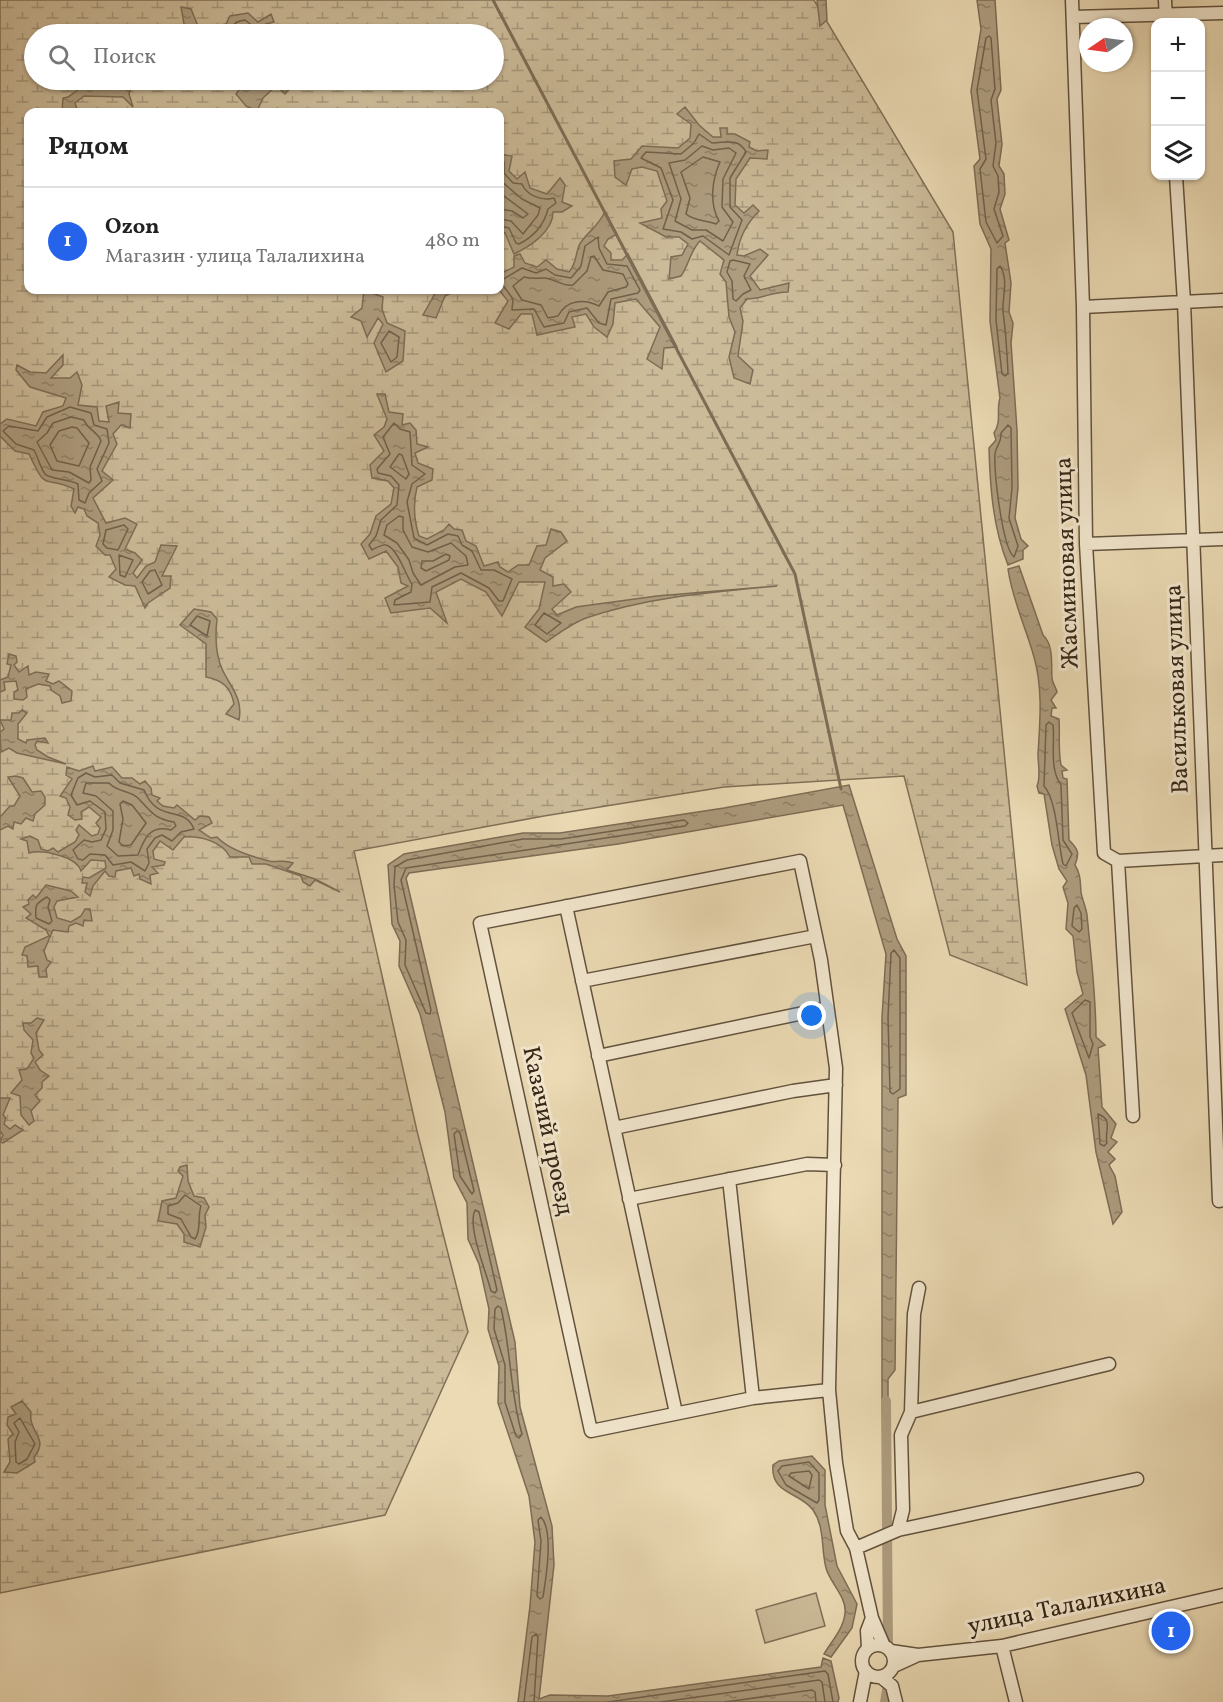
<!DOCTYPE html>
<html lang="ru">
<meta charset="utf-8">
<style>
:root{--surface:#fff;--page:#f6f6f6;--text:#222;--muted:#767676;--line:#e0e0e0;--accent:#2563eb}
body{margin:0;font-family:Vollkorn,serif;background:var(--page);color:var(--text)}
.controls{position:absolute;right:18px;top:18px;display:grid;overflow:hidden;border-radius:12px;box-shadow:0 2px 4px #0004}
.controls button{width:54px;height:54px;display:grid;place-items:center;padding:0;border:0;border-bottom:2px solid var(--line);background:var(--surface);color:var(--text);font:30px sans-serif}
.compass{position:absolute;left:1079px;top:18px;width:54px;height:54px;border-radius:50%;background:var(--surface);box-shadow:0 2px 4px #0004;rotate:257deg}
.you{position:absolute;left:812px;top:1016px;width:21px;height:21px;margin:-15px;border:4px solid #fff;border-radius:50%;background:#1a73e8;box-shadow:0 0 0 9px #1a73e833}
.badge{display:grid;place-items:center;width:39px;height:39px;border-radius:50%;background:var(--accent);color:#fff;font-size:20px;font-weight:700}
.pin{position:absolute;translate:-50% -50%;border:3px solid #fff;box-shadow:0 2px 6px #0006}
.list{margin:0;padding:0;list-style:none}
h2{display:flex;justify-content:space-between;align-items:center;height:78px;margin:0;padding:0 24px;font-size:26px}
h2 small{font-size:20px;font-weight:400;color:var(--muted)}
.list li{display:grid;grid-template-columns:39px 1fr auto;gap:18px;align-items:center;box-sizing:border-box;height:108px;padding:0 24px;border-top:2px solid var(--line)}
.list b{display:block;font-size:22px;white-space:nowrap}
.list p{margin:0;font-size:20px;white-space:nowrap;color:var(--muted)}
.list em{font-size:20px;font-style:normal;color:var(--muted)}
.icon{flex:none;width:33px;height:33px;fill:none;stroke:currentColor;stroke-width:2;stroke-linecap:round;stroke-linejoin:round}
.map{position:relative;flex:none;width:1223px;height:1702px;overflow:hidden}
.search{position:absolute;background:var(--surface);box-shadow:0 2px 4px #0004;left:24px;top:24px;width:480px;height:66px;display:flex;align-items:center;gap:15px;box-sizing:border-box;padding:0 21px;border-radius:33px;color:var(--muted);font-size:22px}
.panel{position:absolute;background:var(--surface);box-shadow:0 2px 4px #0004;left:24px;top:108px;width:480px;height:186px;border-radius:12px}
.map>svg:first-child{display:block}
</style>
<div class="map">
<svg width="1223" height="1702" viewBox="0 0 1223 1702">
<defs>
<pattern id="wetland-marsh" width="20" height="14" patternUnits="userSpaceOnUse" patternTransform="scale(1.5)"><rect width="20" height="14" fill="#cb9"/><path d="M1 5h8M5 5V1M11 12h8M15 12V8" fill="none" stroke="#a6987c"/></pattern>
<pattern id="water-ripples" width="26" height="14" patternUnits="userSpaceOnUse" patternTransform="scale(1.5)"><rect width="26" height="14" fill="#ad9c7e"/><path d="M2 4q2-2 4 0t4 0M15 11q2-2 4 0t4 0" fill="none" stroke="#8e7f66"/></pattern>
</defs>
<rect width="100%" height="100%" fill="#ebdab4"/>
<filter id="stains"><feTurbulence type="fractalNoise" baseFrequency=".00333" numOctaves="4"/><feColorMatrix values="0 0 0 0 .2 0 0 0 0 .09 0 0 0 0 .02 0 0 0 .5 -.17"/></filter>
<radialGradient id="worn" r=".72"><stop offset=".6" stop-color="#630" stop-opacity="0"/><stop offset="1" stop-color="#630" stop-opacity=".3"/></radialGradient>
<path fill="url(#wetland-marsh)" stroke="#807057" stroke-width="1.5" fill-rule="evenodd" d="M0,0H814L953,232L1027,985L950,955L904,776L724,787L544,816L354,851L417,1131L468,1332L385,1515L0,1593ZM34,34H494V80H34ZM28,112H500V290H28Z"/>
<path fill="#cb9" stroke="#807057" stroke-width="1.5" d="M816,1593L825,1626L765,1643L756,1610Z"/>
<path fill="url(#water-ripples)" stroke="#7d6c54" stroke-width="1.5" d="M817,0H826L827,20L820,26Z
M977,0H995L1001,90L997,99L1002,144L999,166L1004,174L1005,194L1000,209L1009,240L1005,243L1011,283L1009,312L1013,323L1011,343L1017,430L1018,488L1015,518L1021,539L1028,546L1023,550V559L1008,565C993,528 990,487 989,448L996,440L994,433C1002,421 996,411 1000,398L990,321L991,249L980,224L974,166L980,159L971,91L981,29Z
M181,7L191,9L198,26L211,27L226,24L230,16L248,13L258,22L271,14L274,22L266,24L258,34H182L185,29Z
M100,80L121,86L124,80H133L129,94L133,107L123,97L84,96L75,103L78,112H62L63,98L68,97L83,86L94,87Z
M246,80L251,85L262,86L264,80H298L285,94L276,86L263,98L257,111L246,106L236,94Z
M685,107L699,125L713,137H721L720,128H727V134H735L750,142L749,147L757,151L768,150L767,159L750,158L736,179L735,205L744,213L753,205L759,211C747,223 739,238 737,255L744,256L760,249L768,255L750,276L760,290L789,283L788,292C770,292 763,299 747,299L740,308L743,321L738,356L753,370L750,384L734,378L729,357L735,332L729,317L726,282L720,274L724,260L700,241C690,251 689,265 681,276L669,279L671,257L682,255L688,244L679,237H666L640,223L662,218L661,209L667,201L657,171L642,167L632,169L626,185L615,177L614,161L631,159L642,146L678,148L690,138L691,124L677,114Z
M500,154L512,156L509,171L517,179L525,172L530,188L547,194L560,178L565,185L562,202L572,206L562,212H553C553,232 529,247 514,254L505,233L500,232Z
M605,212L617,234L608,239L604,246L611,253V260H622L628,254L677,347L664,348L662,369L647,359L660,327L636,299L615,303L613,324L607,337L594,327L586,314L572,317L575,327L537,335L532,314H521L509,329L495,323L508,301L499,290L500,274L514,267V256L520,254L525,263L537,267L546,260L557,269L569,272C578,262 575,250 581,242C590,230 597,227 605,212Z
M364,290L383,297L382,309L387,323L405,331L403,361L386,372L374,343L383,324L378,318L367,337L361,321L351,317L362,308Z
M437,290H456L445,296L436,318L423,315Z
M63,355V365L51,378H70L77,372L82,385L78,405L97,407L99,421L109,422L106,406L119,402L118,413L131,414L130,428L121,425L113,434L117,444L102,471L113,480L93,498L106,523L125,518L137,524L125,549L135,553L142,560L133,573L137,578L146,566L155,562L161,545L177,546L162,576H171L170,588L148,603L145,608L135,586L125,585L109,577L116,569L110,555H105L96,546L100,535L98,523L87,516L84,509L78,507L75,513L71,506L74,489C43,474 48,495 29,454L15,451L0,436V424L7,419L36,426L43,412L63,406L66,398L30,387L16,370L17,365L30,372L46,373Z
M377,394H385L389,412L403,414L402,425L410,423L416,430L417,444L428,447L415,453L418,463L433,469L432,480L417,487C413,503 414,520 419,536L427,539L444,530L449,524L454,529L462,530L466,541L476,546L484,566L498,562L500,567L508,572L518,565H529L537,546L546,545L551,529L561,532L567,541L545,558L540,570L553,577V586L564,584L571,592L552,609L557,615L576,607L657,596L777,586C712,592 647,597 586,618C572,623 558,634 546,642L525,627L539,609L545,582H519L502,616L486,592L461,579L436,592L447,623L430,608L391,613L385,598L408,586L401,583L398,567L386,551L369,559L361,544L370,534L376,516L391,504L394,488L388,481L372,478L370,465L384,451L374,435L384,427L387,419Z
M1019,566L1043,635C1054,645 1051,665 1052,678C1052,683 1056,687 1057,692L1051,700L1056,708H1052L1051,716L1059,719C1060,735 1058,750 1061,765L1067,770L1062,771L1063,778L1067,779L1069,840C1078,849 1080,853 1075,865C1081,875 1080,881 1081,892C1082,899 1086,907 1087,915C1091,956 1096,996 1096,1037L1105,1045L1098,1048L1102,1107L1116,1124L1111,1138L1117,1142L1108,1152L1115,1159L1109,1165L1115,1176L1122,1212L1113,1224L1096,1152L1086,1075L1065,1009L1083,994L1077,972L1073,936L1066,929L1068,903L1063,887L1067,881L1059,869L1052,845L1044,794L1039,793L1037,786C1041,778 1038,764 1038,754C1040,722 1043,688 1034,657C1026,628 1012,599 1008,569Z
M194,609L211,612L217,619C215,637 215,655 223,671C232,689 243,699 239,720L226,714L234,704C231,687 222,680 206,677V644L180,625Z
M9,654L16,656L17,662L14,665L19,672L28,666L29,675L36,672L49,674L46,681L53,684L59,681L72,691L71,701L62,703L60,696L51,690L50,686L38,684L26,689L27,697L23,700L14,699V692L18,690L16,681L4,682L5,690L0,692V680L8,677L11,665L7,664Z
M22,710L27,713L18,724V739L26,743L27,740L45,738L48,743L37,741L35,745L37,750L48,757L66,764L17,753L9,748L1,752L0,732L4,729L0,720H11L12,713H19Z
M93,766L95,771L112,767L122,778H132L140,784L145,781L151,788L152,795L160,798L157,801L163,806L174,808L177,805L195,820L200,816L209,817L212,823L199,830L211,838L217,837C228,849 253,857 269,861C278,863 283,859 293,863L287,870L315,879L340,892L315,880L310,886L303,882L301,876L266,864H252L249,857H230C222,841 200,836 184,837L173,850L160,841L153,851L154,859L165,862L164,865L152,867L158,873L150,875L151,884L140,879L139,874L134,876L131,868L116,871L115,877L109,876L105,871L93,886L90,896L85,892L87,883H82L83,877L89,878L106,868L105,861L91,860L81,871C77,857 43,849 29,853L27,841L21,839L30,836L38,840L41,849L48,851L53,848L58,852L75,842L79,835L76,830L79,825L92,836L98,834L100,828L96,823L101,817L89,807L81,812L82,819L75,820L68,815L70,807L66,798L60,796L72,779L66,775L67,767L79,771Z
M16,776L23,778L32,792L41,791L45,797V805L35,814L33,821L26,818L21,824L14,822L13,829L8,826L0,830V817L10,806H14L20,796L8,777Z
M849,785L897,939L906,956V1095L898,1098L895,1370L888,1379V1414L882,1413V1017L886,954L843,805L618,844L409,873L406,878L515,1342L520,1407L552,1526L554,1565L539,1699L550,1695L608,1696L821,1667L823,1658L831,1661L839,1698L838,1702H518L530,1606L535,1542L529,1496L498,1403L499,1366L488,1329L489,1309L479,1264L468,1239L467,1203L454,1178L445,1112L420,1014L399,966L400,941L392,924L388,865L404,854L523,833H560L724,808Z
M46,885L71,891L78,897L57,901L54,907L57,918L71,922L81,916L85,909H90L92,921L84,920L83,926L76,923L69,926L68,932L53,930L44,951L47,960L51,962L46,969L47,977H39L38,966L28,967L27,956L22,955L25,947L49,936L46,930L26,918L31,914L23,907L29,904L28,900L33,895L36,898Z
M37,1018L44,1020L36,1033L39,1050L43,1055L35,1062L40,1070L49,1076L42,1082V1088L35,1095L40,1101L31,1111L34,1121L29,1125L21,1115L20,1096L11,1093L22,1080L19,1070L27,1069L34,1058L31,1053L33,1040L24,1030L23,1023H31Z
M0,1098H10L3,1115L6,1118L4,1124L10,1129L15,1125L23,1130L3,1143L0,1142L3,1135L0,1131Z
M187,1165L188,1181L194,1196L204,1198L209,1207L205,1215L206,1227L200,1247L184,1242V1234L177,1224L158,1221L162,1201L176,1198L183,1176L178,1171L180,1167Z
M22,1401L31,1412C28,1433 50,1438 34,1457L35,1462L17,1473L4,1472L10,1462L8,1439L13,1434L7,1425L8,1417L16,1414L11,1407Z
M812,1456L825,1470V1505L837,1566L857,1604L852,1628L831,1657L824,1654C831,1642 844,1628 845,1613C847,1597 830,1583 826,1568C821,1549 825,1527 813,1510C800,1492 770,1494 773,1465L779,1461Z"/>
<g fill="none" stroke-linecap="round" stroke-linejoin="round">
<path stroke="#71604a" stroke-width="1.5" d="M189,34L193,30C203,33 218,35 229,29C237,24 232,22 245,20L254,27L253,34
M989,36L991,38L995,89L991,100L996,143L993,166L998,176L999,192L994,209L1003,236L997,243L986,222L980,169L986,159L977,90L986,38Z
M699,134L712,143C726,143 738,137 746,152L730,178V207L742,220L729,255L703,236L692,239L681,232L663,229L673,200L661,168L641,158L646,152L681,154L694,143Z
M702,146L713,150L729,148L736,153L723,179L722,207L733,222L723,241L706,230H692L675,221L681,199L669,163L685,160Z
M703,157L720,162C712,179 709,204 719,221L716,224C706,220 694,221 686,214L690,198L681,172Z
M500,160L504,162V173L513,183L522,184C527,196 542,201 554,198L556,203L548,209C544,225 533,237 519,244L516,243L509,228L500,226
M500,180L522,199L540,208L538,215L523,234L511,221L500,219
M500,193L528,214L523,218L512,211L500,209
M598,237L599,248L607,264L627,266L640,290L638,293L611,299L606,325L599,323L587,308L569,312L564,323L544,327L534,309L512,310L513,299L502,284V280L522,268L536,273L546,269L555,275L571,278L581,266L585,246Z
M594,256L603,270L623,274L628,284L626,287L608,292L599,306C584,299 567,299 558,316L548,318L541,305L522,300L513,286L524,277C532,279 537,278 544,278C554,278 562,287 573,285L587,271L591,257Z
M733,260L750,264L744,276L751,290L743,294L736,301L733,299L732,281L727,272L730,261Z
M1000,266C1009,279 1002,298 1003,312C1006,332 1007,353 1008,373L1005,376L1002,374L996,320L997,269Z
M389,331L399,337L397,357L391,362L381,343Z
M70,407L91,413L94,425L107,429L109,443L97,469L102,481L89,493L85,503L79,500L78,484C69,479 49,479 45,474C40,467 38,457 34,450L16,444L3,431L9,426L38,431L47,417Z
M71,417L84,420C88,430 98,432 101,441L90,467L91,480L89,483L69,472L52,470L37,442L47,433L53,423Z
M394,423L400,429L410,432L412,465L425,474L412,484L407,502L414,538L427,545L448,534L458,536L462,545L472,551L481,570H494L512,579L503,601H499L489,588L461,573L432,587L430,602L394,605L395,600L411,592L412,584C406,576 397,547 386,545C382,544 376,548 372,550L369,545L376,536L381,520L397,505L399,485L391,476L378,473L377,469L390,454L383,437Z
M1008,425L1011,428L1012,488L1009,518L1018,546L1014,557C1002,547 994,472 995,454C996,445 1002,443 1001,433Z
M72,427L77,428L89,443L79,466L57,461L50,445L59,431Z
M399,454L402,455L409,474L406,479L390,467Z
M399,516L403,517V530L412,547L428,552L451,543L466,556L468,565L455,567L421,585L413,573L409,560L397,543L384,535L387,525Z
M124,525L128,529L118,550L107,548L103,544L106,530Z
M446,554L450,556L449,560L426,571L421,568L422,561H433Z
M119,555L133,560L125,577L120,575Z
M155,570L162,585L148,594L142,582L150,571Z
M544,613L561,623L547,634L535,625Z
M197,616L210,621L207,636L190,625Z
M1049,722L1053,725C1055,743 1049,769 1061,785L1063,840L1072,854L1066,866L1063,864C1058,844 1057,800 1044,786L1046,725Z
M86,773L95,777L112,775L120,783L144,790C158,825 184,804 194,829L181,832L172,841L162,835L155,838L147,849L149,863L145,871L131,862L113,865L105,855L90,854L83,860L78,859L73,850L84,840L92,842L101,840L106,829L105,812L90,801L77,805L71,795L78,778Z
M86,783H109C118,793 131,790 139,799C151,812 155,819 174,822L176,826L171,830C150,824 144,839 138,855L118,856L107,846L113,830V811L96,796L83,793Z
M123,801L132,805L146,823L131,845L123,846L119,842L123,819L120,804Z
M684,820L688,823L685,826L406,868L401,880L431,1010L430,1014L426,1013L405,965L406,940L398,922L394,885L395,867L407,860L523,839H561Z
M47,897L50,900L48,907L52,921L49,924L36,918C35,905 35,904 47,897Z
M1077,905L1081,913L1082,929L1079,932L1072,926L1074,908Z
M894,950L900,958V1089L893,1094L890,1092L888,1018L891,953Z
M1085,1000L1090,1002V1037L1093,1044L1089,1058L1072,1013Z
M1098,1114C1114,1120 1104,1131 1107,1143L1104,1146L1100,1144Z
M457,1131L460,1133L474,1191L472,1194L460,1176L454,1134Z
M185,1195L201,1206C197,1217 202,1229 195,1239L191,1237L181,1219L168,1214V1206L178,1203Z
M475,1210L479,1212L497,1290L495,1293L491,1291C486,1271 467,1227 475,1210Z
M498,1306L501,1308C511,1350 510,1393 522,1434L519,1438L516,1436L505,1402V1365L494,1329L495,1309Z
M20,1418L35,1444L27,1459L19,1464L16,1462L15,1442L19,1432L14,1423Z
M809,1462L819,1473V1500L817,1503L786,1485L778,1471L782,1466Z
M809,1471L812,1475L809,1489L789,1476L791,1473Z
M541,1517C554,1531 546,1578 543,1597L540,1599L537,1596L541,1541L538,1520Z
M524,1702L532,1637L536,1634L538,1637L534,1702
M608,1702L825,1671L828,1674L833,1702
M661,1702L819,1680L822,1682L825,1702
M725,1702L812,1690L815,1692L816,1702"/>
<path stroke="#7d6c54" stroke-width="3" d="M493,0L795,574L841,789"/>
<path stroke="#ad9c7e" stroke-width="10" d="M886,1401L888,1648
M885,1702L889,1679"/>
<defs>
<path id="minor" d="M1072,0L1083,307L1086,544L1104,853L1118,861
M1165,0L1166,21
M1073,17L1223,13
M1176,176L1184,302L1219,1201L1223,1200
M1083,307L1223,300
M1086,544L1223,539
M1118,861L1133,1116
M1118,861L1223,855
M566,906L676,1413
M582,981L816,936
M598,1056L827,1008
M614,1128L793,1091L836,1085
M729,1179L753,1398
M629,1199L807,1164L835,1165
M829,1390L753,1398L591,1431L480,923L800,861L821,960L836,1068L829,1390L836,1463L847,1531L856,1548L872,1618L884,1646
M911,1412L1109,1364
M898,1530L903,1510L901,1435L911,1412L914,1314L919,1288
M856,1548L898,1530L1137,1479
M862 1661a16 16 0 1 1 32 0a16 16 0 1 1-32 0Z
M1002,1646L1016,1702
M868,1648L867,1631L872,1618
M891,1651L918,1655L894,1666
M918,1655L1002,1646L1223,1595
M881,1677L892,1686L896,1702
M860,1702L866,1671"/>
</defs>
<use href="#minor" stroke="#62523d" stroke-width="15"/>
<use href="#minor" stroke="#f2e7ce" stroke-width="12"/>
</g>
<g text-anchor="middle" dominant-baseline="central" stroke-width="6" stroke-linejoin="round" paint-order="stroke">
<g font-size="24" fill="#352515" stroke="#f2e7ce">
<text transform="translate(1068 563) rotate(-92)">Жасминовая улица</text>
<text transform="translate(1178 689) rotate(-92)">Васильковая улица</text>
<text transform="translate(547 1131) rotate(78)">Казачий проезд</text>
<text transform="translate(1067 1607) rotate(-12)">улица Талалихина</text>
</g>
</g>
<rect width="100%" height="100%" filter="url(#stains)"/>
<rect width="100%" height="100%" fill="url(#worn)"/>
</svg>
<div class="controls">
<button>+</button>
<button>−</button>
<button><svg class="icon" aria-label="layers" viewBox="0 0 24 24"><path d="M12 4l9 5-9 5-9-5zM3 14l9 5 9-5"/></svg></button>
</div>
<svg class="compass" viewBox="-18 -18 36 36"><path d="M0-13l5 13h-10z" fill="#e53935"/><path d="M0 13l5-13h-10z" fill="#767676"/></svg>
<div class="you"></div>
<div class="pin badge" style="left:1171px;top:1631px">1</div>
<div class="search"><svg class="icon" aria-label="search" viewBox="0 0 24 24"><circle cx="10" cy="10" r="6"/><path d="M15 15l6 6"/></svg>Поиск</div>
<section class="panel">
<h2>Рядом<small></small></h2>
<ul class="list">
<li><span class="badge">1</span><div><b>Ozon</b><p>Магазин · улица Талалихина</p></div><em>480 m</em></li>
</ul>
</section>
</div>
